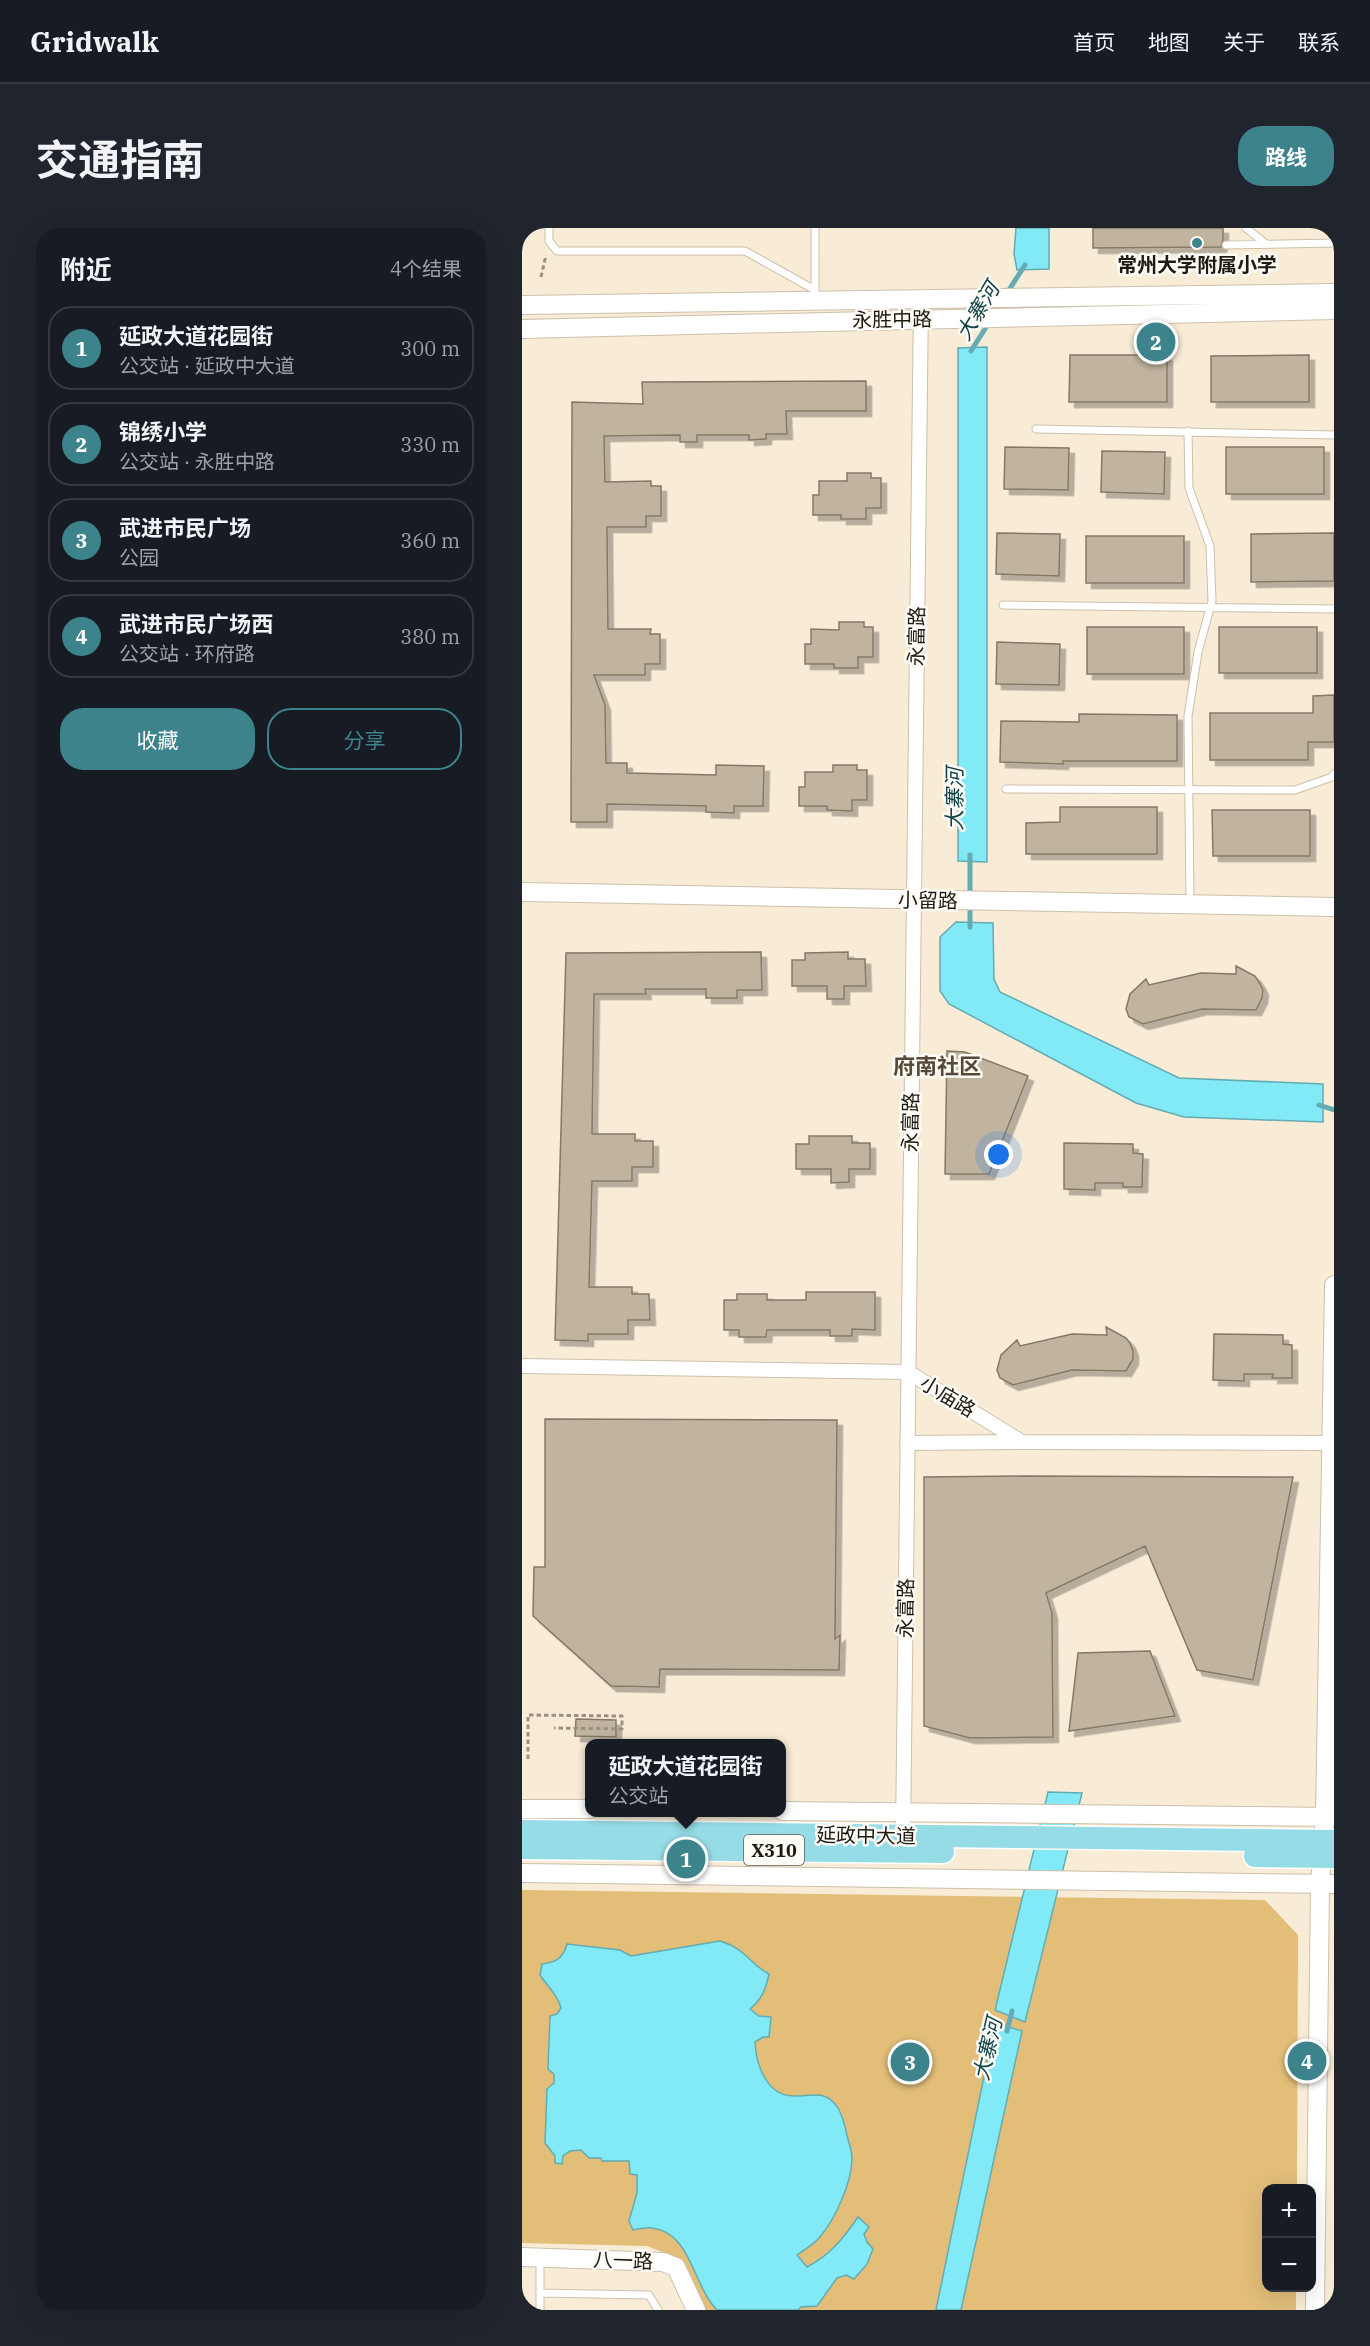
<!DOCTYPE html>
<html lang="zh">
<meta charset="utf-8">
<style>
:root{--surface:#171b24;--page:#20242c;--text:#f1f3f6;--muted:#9ea1a6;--line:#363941;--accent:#3c838c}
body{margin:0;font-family:"IBM Plex Serif","Noto Sans SC",serif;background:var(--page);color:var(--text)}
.controls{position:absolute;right:18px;bottom:18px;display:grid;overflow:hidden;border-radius:12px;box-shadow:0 6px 24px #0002}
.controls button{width:54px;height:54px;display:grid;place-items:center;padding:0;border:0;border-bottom:2px solid var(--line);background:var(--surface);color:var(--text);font:30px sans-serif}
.you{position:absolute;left:477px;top:927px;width:21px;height:21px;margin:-15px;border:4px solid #fff;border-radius:50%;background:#1a73e8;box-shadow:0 0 0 9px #1a73e833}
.badge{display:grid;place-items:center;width:39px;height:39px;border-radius:50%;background:var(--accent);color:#fff;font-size:20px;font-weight:700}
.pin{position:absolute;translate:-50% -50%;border:3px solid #fff;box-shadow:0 2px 6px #0006}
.popup{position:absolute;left:63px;top:1511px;width:201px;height:78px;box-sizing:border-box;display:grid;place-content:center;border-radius:12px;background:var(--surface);filter:drop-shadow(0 2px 4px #0005);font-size:20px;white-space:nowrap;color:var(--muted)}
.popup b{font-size:22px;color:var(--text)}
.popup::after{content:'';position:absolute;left:50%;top:100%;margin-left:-12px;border:12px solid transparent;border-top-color:var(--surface)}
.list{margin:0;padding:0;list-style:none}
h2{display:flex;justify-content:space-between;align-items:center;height:78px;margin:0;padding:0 24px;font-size:26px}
h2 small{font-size:20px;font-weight:400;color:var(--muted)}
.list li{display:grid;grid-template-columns:39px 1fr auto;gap:18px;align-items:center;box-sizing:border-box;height:84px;margin:0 12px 12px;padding:0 12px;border:2px solid var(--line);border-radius:24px}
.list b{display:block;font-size:22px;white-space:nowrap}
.list p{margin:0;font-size:20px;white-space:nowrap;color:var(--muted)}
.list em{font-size:20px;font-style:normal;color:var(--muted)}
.actions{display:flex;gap:12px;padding:18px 24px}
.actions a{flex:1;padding:14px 0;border:2px solid var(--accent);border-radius:24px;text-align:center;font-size:21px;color:var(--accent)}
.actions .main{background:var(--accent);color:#fff}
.map{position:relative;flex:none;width:812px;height:2082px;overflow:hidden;border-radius:24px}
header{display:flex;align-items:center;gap:36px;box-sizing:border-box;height:84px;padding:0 30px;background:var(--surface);border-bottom:2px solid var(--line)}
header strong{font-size:28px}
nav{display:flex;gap:33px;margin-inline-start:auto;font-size:21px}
.intro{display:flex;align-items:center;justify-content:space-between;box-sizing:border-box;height:144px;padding:0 36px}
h1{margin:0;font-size:42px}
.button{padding:15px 27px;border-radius:24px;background:var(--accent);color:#fff;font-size:21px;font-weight:700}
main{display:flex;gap:36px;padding:0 36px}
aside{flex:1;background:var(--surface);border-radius:24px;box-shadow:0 6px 24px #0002}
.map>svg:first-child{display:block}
</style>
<header>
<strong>Gridwalk</strong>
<nav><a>首页</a><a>地图</a><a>关于</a><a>联系</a></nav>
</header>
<div class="intro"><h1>交通指南</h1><a class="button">路线</a></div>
<main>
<aside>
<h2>附近<small>4个结果</small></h2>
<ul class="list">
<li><span class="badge">1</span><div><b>延政大道花园街</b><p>公交站 · 延政中大道</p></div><em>300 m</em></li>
<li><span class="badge">2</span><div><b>锦绣小学</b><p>公交站 · 永胜中路</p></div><em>330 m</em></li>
<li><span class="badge">3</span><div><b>武进市民广场</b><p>公园</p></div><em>360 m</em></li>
<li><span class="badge">4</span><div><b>武进市民广场西</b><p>公交站 · 环府路</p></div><em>380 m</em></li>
</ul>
<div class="actions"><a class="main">收藏</a><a>分享</a></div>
</aside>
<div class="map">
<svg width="812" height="2082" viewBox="0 0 812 2082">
<defs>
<filter id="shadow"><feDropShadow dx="5.5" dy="5.5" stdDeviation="0" flood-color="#0004"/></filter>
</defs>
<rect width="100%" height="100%" fill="#f8ecd6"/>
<path fill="#e2be79" d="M0,1662L743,1672L776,1707L775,1960H744V2060H774V2082H180L143,2025L125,2018L0,2015Z"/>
<path fill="#82e9f7" stroke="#64abb2" stroke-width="1.5" d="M494,0H527V41L495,42L492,26Z
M465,119V634L436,633V120Z
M434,694L471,695L472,751L478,764L657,850L801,856V894L662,889L614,875L427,776L418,763V709Z
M526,1564L560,1565L503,1794L473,1782Z
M198,1713C226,1722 225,1734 247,1746C244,1761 240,1771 228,1781L237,1788L249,1789L247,1809H241L233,1814C234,1836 244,1868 272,1868C285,1869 300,1862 311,1874C319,1881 323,1897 325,1908C327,1915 330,1923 330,1930C330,1954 313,1992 297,2010C291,2017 282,2022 275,2027L285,2039C308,2027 321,2011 336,1989L347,1999L342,2006L345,2014L351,2021L345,2036L332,2051L324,2047L315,2050L295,2078L279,2079L276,2082H195C171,2058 169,2004 130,2000C124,1999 116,2001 111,2002L107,1993L115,1965V1947L108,1946L107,1933H80L79,1930H67L59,1922L48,1923L41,1928L40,1936L33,1935V1928L23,1915L25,1861L32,1855V1846L26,1841L28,1788L35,1786L39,1780C36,1767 25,1758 18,1747L20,1736C35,1734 41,1730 45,1716L98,1722L109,1728Z
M473,1795L500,1803L439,2082H414Z"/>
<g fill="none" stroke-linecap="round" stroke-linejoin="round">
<path stroke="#64abb2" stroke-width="5" d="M485,65L503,37
M449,123L468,93
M448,627V699
M797,877L812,882
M485,1803L490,1783"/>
</g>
<path fill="#c0b49f" stroke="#847965" stroke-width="1.5" filter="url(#shadow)" d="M571,0H701V12L699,19L571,20Z
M548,127H645V174H547Z
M787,127V174H689V128Z
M344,153V183H264L265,206H244V211L227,212V207H175V214H158V207L82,208L83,254L129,253V258H139V288H124V299H85L86,401H129L128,406H138V436H123V447H72L83,477L84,535H105V545L194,547V537L242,538L241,578H212V585L184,584V578L85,576V594H49L50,174L121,176L120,154Z
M483,219L547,220L546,262L482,261Z
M704,219H802V266H704Z
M580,223L643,224L642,266L579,264Z
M325,245H349V250H359V280H344V291H319V287H291V267H297V253H325Z
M475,305L538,306L537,348L474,346Z
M812,305V353L729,354V306Z
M564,308H662V355H564Z
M317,394H342V399H351V429H336V440H312V436H283V416H289V401L317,402Z
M565,399H662V446H565Z
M697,399H795V445H697Z
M475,414L538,416L537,457L474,456Z
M812,467V514H786V532H688V485H791V468Z
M557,486L655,487V533H541V536L478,534L479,493L557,494Z
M311,537H335V542H345V572H330V583L305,582V578H277V559H283V544H311Z
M538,579H635V626H504V595L538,594Z
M690,582H788V628H691Z
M239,724L240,762H215V770H184V761H123L124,766H72L70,906H113V913H131V939H110V953H70L67,1059H110V1066H127L128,1092H106V1106H66V1113L33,1112L44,725Z
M326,724V731H343L344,758H322V771H305V758H270V732H283V725Z
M714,738L733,748L737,754L741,762L740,770L734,782L680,781L621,796L607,789L604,781L608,766L624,751L627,757L679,745L714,746Z
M425,823L443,824L506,848L467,946H423Z
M287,908H330V915H348V941H327V954L309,955V941H274V916H287Z
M542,915L611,916V925L621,926L620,959H601V955H573V962L542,961Z
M284,1064H353V1102L330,1101V1108H308V1102H245L244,1109H217V1102H202V1072H215V1066H245V1072H284Z
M584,1099L604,1110L608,1115L611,1123V1131L604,1143L550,1142L491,1157L478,1150L475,1142L479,1127L495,1112L498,1118L550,1106L585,1107Z
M692,1106L761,1107V1116L770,1117V1150H750L751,1146H722V1153L691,1152Z
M23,1191L315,1192L313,1411L318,1407L317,1442L138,1441L137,1459L89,1458L11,1388L12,1339H23Z
M501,1248L771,1249L731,1452L675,1442L623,1318L524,1365L530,1385L531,1509L448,1510L402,1498V1249Z
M628,1423L653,1488L547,1503L556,1425Z
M54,1491L94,1492V1509L53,1508Z"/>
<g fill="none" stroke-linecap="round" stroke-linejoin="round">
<defs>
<path id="service" d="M27,0V13L35,23H223L293,62
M293,0V65
M724,0L743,15
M704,17L812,15
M514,201L812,207
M666,203L667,260L688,318L690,373L676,424L666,488L668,674
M481,377L812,381
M484,561L773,562L810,549L812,546
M18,2031V2082
M18,2065L127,2067L136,2082"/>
<path id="minor" d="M0,1138L386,1144L500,1214L809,1215
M385,1215L500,1214
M381,1608L399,72"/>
<path id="tertiary" d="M0,77L812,65
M0,101L812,82
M0,664L812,679
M0,1581H68
M260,1583L812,1589
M0,1645L812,1656
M0,2029L141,2034L154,2039L174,2082
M793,2082L798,1656L803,1589L812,1057"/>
<path id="primary" d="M0,1603L812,1613
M0,1620L421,1624
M733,1628L812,1629"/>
</defs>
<use href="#service" stroke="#ccc0aa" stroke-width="9"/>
<use href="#minor" stroke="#ccc0aa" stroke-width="16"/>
<use href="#tertiary" stroke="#ccc0aa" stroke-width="20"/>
<use href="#primary" stroke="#fff" stroke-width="25"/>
<path stroke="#9a9182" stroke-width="3" stroke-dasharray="4.5 3" stroke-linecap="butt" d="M19,49L24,27
M6,1531V1487L100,1488V1501L32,1500"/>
<use href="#service" stroke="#fff" stroke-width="7"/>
<use href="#minor" stroke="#fff" stroke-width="14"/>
<use href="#tertiary" stroke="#fff" stroke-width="18"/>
<use href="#primary" stroke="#95dce6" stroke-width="22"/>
</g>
<circle fill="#3c838c" stroke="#fdfbf6" stroke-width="2" cx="675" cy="15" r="6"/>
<g text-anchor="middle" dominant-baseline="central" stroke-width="5" stroke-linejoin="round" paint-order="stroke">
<rect fill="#fdfbf6" stroke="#615e56" stroke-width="1.5" x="222" y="1607" width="60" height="30" rx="4.5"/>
<g font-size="18" font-weight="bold" fill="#1e1a12">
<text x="252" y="1622">X310</text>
</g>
<g font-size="20" font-weight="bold" fill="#1e1a12" stroke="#fdfbf6">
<text x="675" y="36">常州大学附属小学</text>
</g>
<g font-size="20" fill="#1e1a12" stroke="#fdfbf6">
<text transform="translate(370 91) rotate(-1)">永胜中路</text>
<text transform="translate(394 408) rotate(-89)">永富路</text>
<text transform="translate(406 672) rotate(1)">小留路</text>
<text transform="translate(388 894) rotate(-89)">永富路</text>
<text transform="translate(426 1168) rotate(31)">小庙路</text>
<text transform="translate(383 1380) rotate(-89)">永富路</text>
<text transform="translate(344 1607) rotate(1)">延政中大道</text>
<text transform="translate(101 2032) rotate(2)">八一路</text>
</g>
<g font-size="21" font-style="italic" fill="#124249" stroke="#fdfbf6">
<text transform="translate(455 83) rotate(-59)">大寨河</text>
<text transform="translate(432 571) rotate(-90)">大寨河</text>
<text transform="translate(465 1821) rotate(-77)">大寨河</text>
</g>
<g font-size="22" font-weight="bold" fill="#544a37" stroke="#fdfbf6">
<text x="415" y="837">府南社区</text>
</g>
</g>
</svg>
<div class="controls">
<button>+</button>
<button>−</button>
</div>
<div class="you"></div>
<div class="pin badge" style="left:164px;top:1631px">1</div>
<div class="popup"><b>延政大道花园街</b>公交站</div>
<div class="pin badge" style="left:634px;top:114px">2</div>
<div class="pin badge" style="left:388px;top:1834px">3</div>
<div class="pin badge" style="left:785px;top:1833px">4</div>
</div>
</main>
